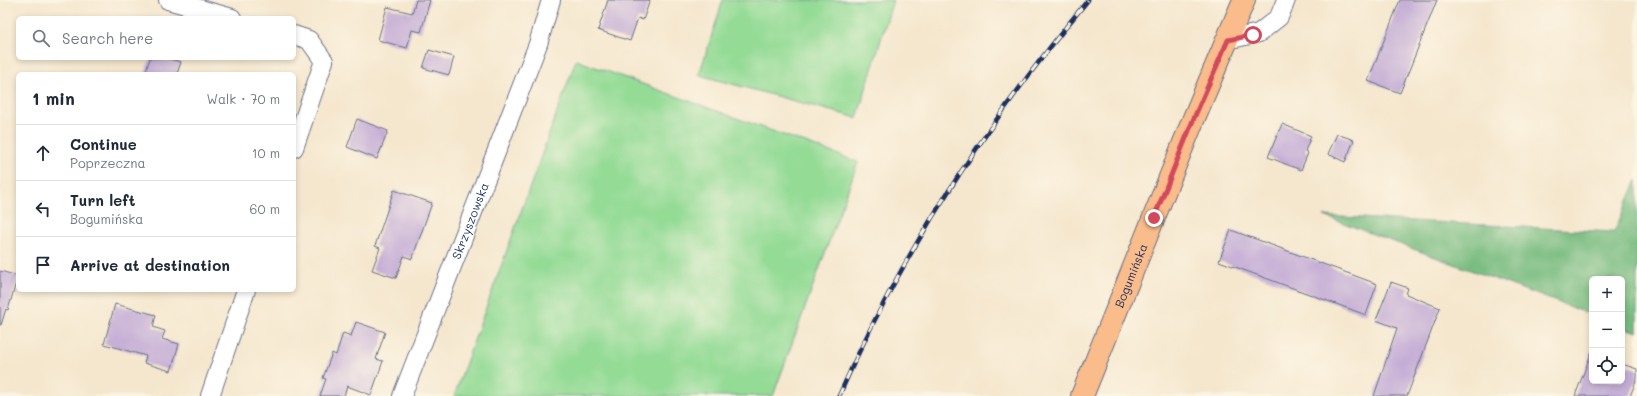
<!DOCTYPE html>
<meta charset="utf-8">
<style>
:root{--surface:#fff;--page:#f2f2f3;--text:#1f2937;--muted:#747a83;--line:#e0e1e3}
body{margin:0;font-family:Mali,sans-serif;background:var(--page);color:var(--text)}
.controls{position:absolute;right:12px;bottom:12px;display:grid;overflow:hidden;border-radius:6px;box-shadow:0 2px 6px #0003}
.controls button{width:36px;height:36px;display:grid;place-items:center;padding:0;border:0;border-bottom:1px solid var(--line);background:var(--surface);color:var(--text);font:20px sans-serif}
.stop{position:absolute;width:12px;height:12px;margin:-9px;border:3px solid #d1495b;border-radius:50%;background:#fff}
.stop.end{background:#d1495b;border-color:#fff;box-shadow:0 1px 4px #0008}
.list{margin:0;padding:0;list-style:none}
h2{display:flex;justify-content:space-between;align-items:center;height:52px;margin:0;padding:0 16px;font-size:17px}
h2 small{font-size:13px;font-weight:400;color:var(--muted)}
.list li{display:grid;grid-template-columns:26px 1fr auto;gap:12px;align-items:center;box-sizing:border-box;height:56px;padding:0 16px;border-top:1px solid var(--line)}
.list b{display:block;font-size:15px;white-space:nowrap}
.list p{margin:0;font-size:13px;white-space:nowrap;color:var(--muted)}
.list em{font-size:13px;font-style:normal;color:var(--muted)}
.icon{flex:none;width:22px;height:22px;fill:none;stroke:currentColor;stroke-width:2;stroke-linecap:round;stroke-linejoin:round}
.map{position:relative;flex:none;width:1637px;height:396px;overflow:hidden}
.search{position:absolute;background:var(--surface);box-shadow:0 2px 6px #0003;left:16px;top:16px;width:280px;height:44px;display:flex;align-items:center;gap:10px;box-sizing:border-box;padding:0 14px;border-radius:6px;color:var(--muted);font-size:15px}
.panel{position:absolute;background:var(--surface);box-shadow:0 2px 6px #0003;left:16px;top:72px;width:280px;height:220px;border-radius:6px}
.map>svg:first-child{display:block}
</style>
<div class="map">
<svg width="1637" height="396" viewBox="0 0 1637 396">
<rect width="100%" height="100%" fill="#fcf5e5"/>
<filter id="ink" filterUnits="userSpaceOnUse"><feTurbulence type="fractalNoise" baseFrequency=".025" numOctaves="2"/><feDisplacementMap in="SourceGraphic" scale="8" xChannelSelector="R" yChannelSelector="G"/><feConvolveMatrix kernelMatrix="1 2 1 2 8 2 1 2 1" color-interpolation-filters="sRGB"/></filter>
<filter id="wash" filterUnits="userSpaceOnUse"><feTurbulence type="fractalNoise" baseFrequency=".012" numOctaves="4" result="noise"/><feDisplacementMap in="SourceGraphic" scale="16" xChannelSelector="R" yChannelSelector="G"/><feGaussianBlur stdDeviation="0.9" result="paint"/><feColorMatrix in="noise" values="0 0 0 0 0 0 0 0 0 0 0 0 0 0 0 0 0 1.4 0 .05"/><feComposite in="paint" operator="in"/></filter>
<g filter="url(#wash)">
<rect width="100%" height="100%" fill="#f5e7ce"/>
<path fill="#94db96" stroke="#58857a" d="M723,0H893L857,118L699,75Z
M576,60L858,162L773,396H454Z"/>
<path fill="#77bb7f" stroke="#49756e" d="M1637,180V332L1622,327V279H1592V315L1324,216L1614,232Z"/>
<g id="blocks">
<path fill="#c5aed6" d="M416,0H430L421,32L412,30L407,48L378,40L387,7L412,13Z
M608,0H650L643,20L638,18L630,41L598,30Z
M1400,0H1437L1400,93L1368,81Z
M429,50L454,57L449,75L423,68Z
M150,58H166L181,62L177,74H145Z
M357,119L388,131L377,159L347,147Z
M1282,124L1311,136L1305,151L1308,153L1301,170L1268,157Z
M1337,134L1354,140L1345,162L1328,154Z
M394,190L432,203L412,259L404,256L396,278L372,270L380,248L375,246Z
M1231,230L1377,284L1366,315L1219,261Z
M0,271L18,276L8,310L6,309L1,325H0Z
M1391,282L1408,288L1406,294L1440,308L1407,396H1374L1397,328L1376,320Z
M115,304L156,315L153,327L165,331L162,339L179,344L171,371L144,363L146,356L104,344Z
M356,322L385,332L376,359L383,361L371,395L347,386L344,396H320L326,379L323,378L332,353L336,355L343,333L351,336Z
M1592,351V381H1622V364L1637,369V379L1630,396H1575Z"/>
</g>
</g>
<g filter="url(#ink)">
<use href="#blocks" fill-opacity="0" stroke="#676f85" stroke-width="1"/>
<g fill="none" stroke-linecap="round" stroke-linejoin="round">
<defs>
<g id="street">
<path d="M168,0L232,18"/>
<path d="M294,35L309,40L324,61L294,148"/>
<path d="M1227,40L1259,33L1279,17L1286,0"/>
<path d="M210,396L246,290"/>
<path id="s1" d="M402,396L538,44L551,0"/>
</g>
<g id="primary">
<path id="s2" d="M1082,396L1194,118L1244,0"/>
</g>
</defs>
<use href="#street" stroke="#676f85" stroke-width="20"/>
<use href="#primary" stroke="#676f85" stroke-width="24"/>
<use href="#street" stroke="#fff" stroke-width="18"/>
<use href="#primary" stroke="#fabc8b" stroke-width="22"/>
<defs>
<path id="rail" d="M839,396C901,253 989,120 1088,0"/>
</defs>
<use href="#rail" stroke="#1b2f5e" stroke-width="4.5"/>
<use href="#rail" stroke="#fcf5e5" stroke-width="3" stroke-dasharray="9" stroke-linecap="butt"/>
</g>
</g>
<g fill="none" stroke-linecap="round" stroke-linejoin="round" filter="url(#ink)">
<path stroke="#d1495b" stroke-width="5" d="M1154,218L1194,118L1228,40L1253,35"/>
</g>
<g text-anchor="middle" dominant-baseline="central" stroke-width="4" stroke-linejoin="round" paint-order="stroke">
<g font-size="12" fill="#1b2f5e" stroke="#fcf5e5">
<text stroke="none"><textPath href="#s1" startOffset="188">Skrzyszowska</textPath></text>
<text stroke="none"><textPath href="#s2" startOffset="130">Bogumińska</textPath></text>
</g>
</g>
</svg>
<div class="controls">
<button>+</button>
<button>−</button>
<button><svg class="icon" aria-label="locate" viewBox="0 0 24 24"><circle cx="12" cy="12" r="6"/><path d="M12 2v4M12 18v4M2 12h4M18 12h4"/></svg></button>
</div>
<div class="stop" style="left:1253px;top:35px"></div>
<div class="stop end" style="left:1154px;top:218px"></div>
<div class="search"><svg class="icon" aria-label="search" viewBox="0 0 24 24"><circle cx="10" cy="10" r="6"/><path d="M15 15l6 6"/></svg>Search here</div>
<section class="panel">
<h2>1 min<small>Walk · 70 m</small></h2>
<ul class="list">
<li><svg class="icon" aria-label="ahead" viewBox="0 0 24 24"><path d="M12 20V5M6 11l6-6 6 6"/></svg><div><b>Continue</b><p>Poprzeczna</p></div><em>10 m</em></li>
<li><svg class="icon" aria-label="left" viewBox="0 0 24 24"><path d="M17 20v-9H6M10 6l-5 5 5 5"/></svg><div><b>Turn left</b><p>Bogumińska</p></div><em>60 m</em></li>
<li><svg class="icon" aria-label="arrive" viewBox="0 0 24 24"><path d="M6 21V4h12l-3 4 3 4H6"/></svg><div><b>Arrive at destination</b></div></li>
</ul>
</section>
</div>
